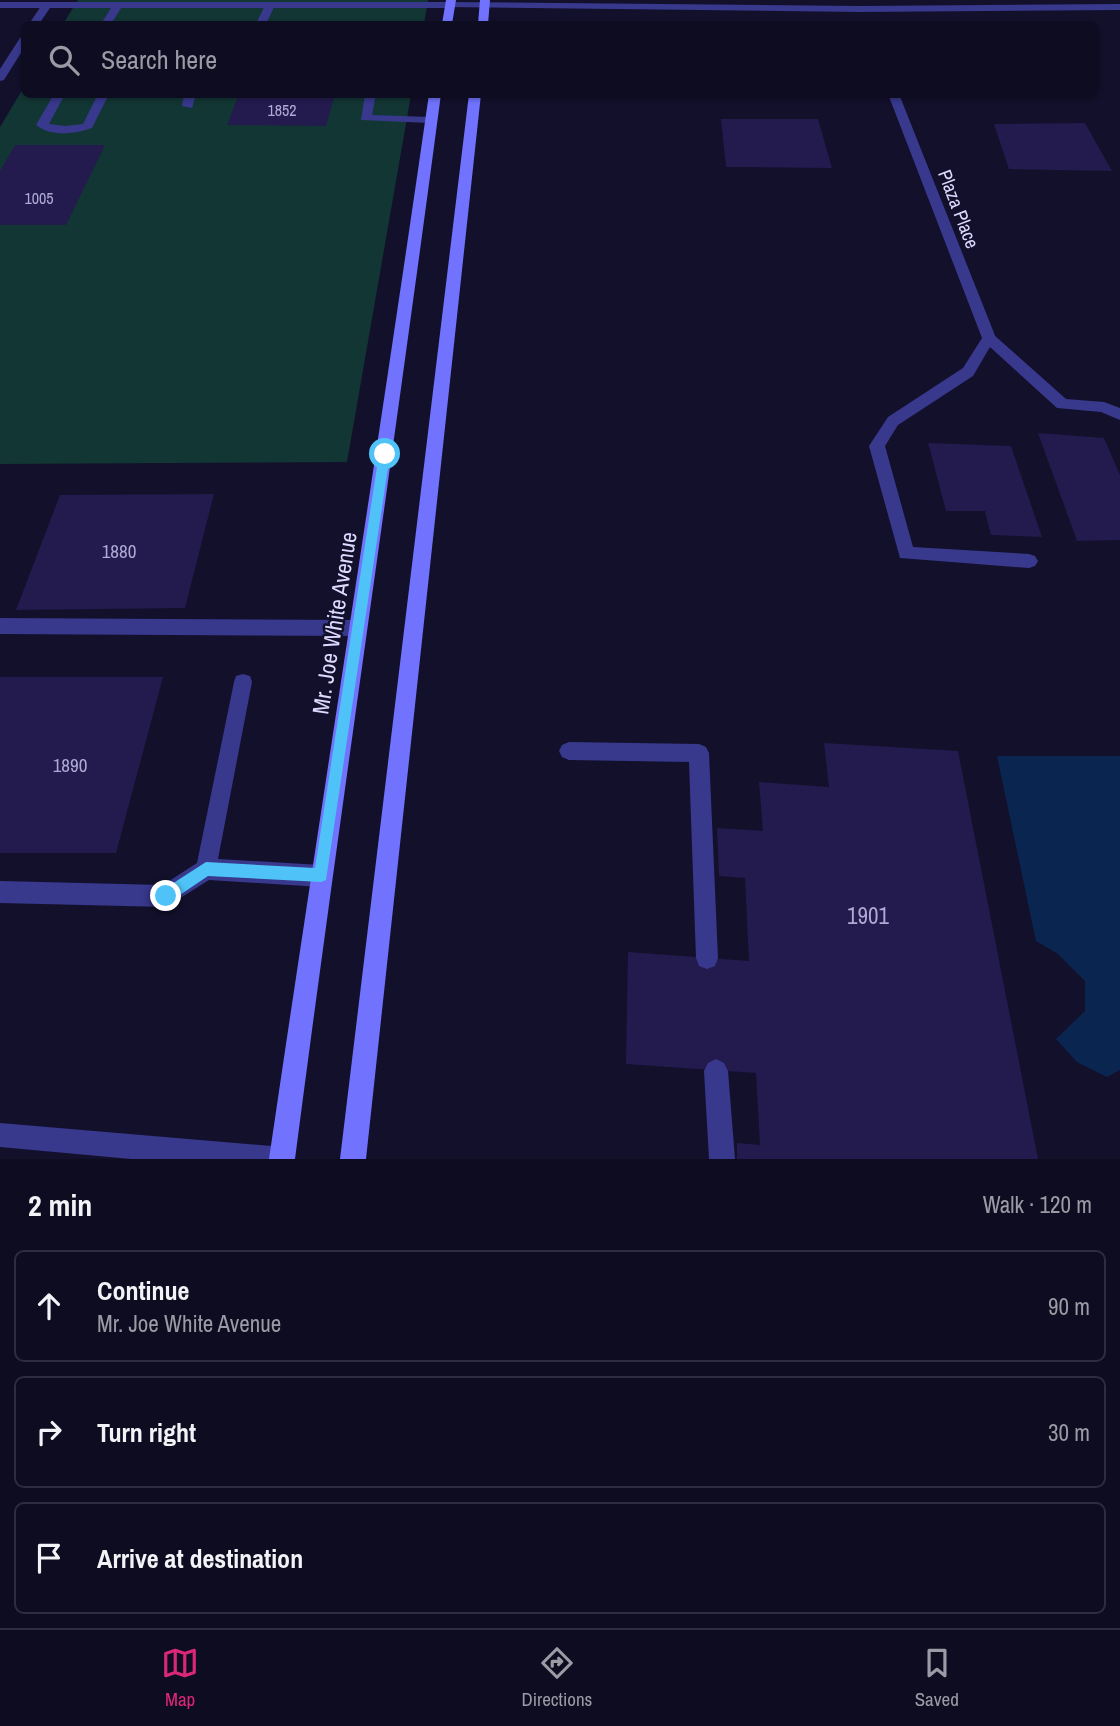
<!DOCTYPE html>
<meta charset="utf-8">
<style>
:root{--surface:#0e0c21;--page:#17152a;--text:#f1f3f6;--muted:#9b9ba5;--line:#2e2c3f;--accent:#db2777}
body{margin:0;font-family:"Archivo Narrow",sans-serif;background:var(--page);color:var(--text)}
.stop{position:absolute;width:21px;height:21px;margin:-16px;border:5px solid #4fc3f7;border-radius:50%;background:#fff}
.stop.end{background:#4fc3f7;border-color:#fff;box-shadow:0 2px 7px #0008}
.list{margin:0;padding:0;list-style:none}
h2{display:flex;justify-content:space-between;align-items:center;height:91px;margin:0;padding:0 28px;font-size:30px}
h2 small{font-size:23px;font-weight:400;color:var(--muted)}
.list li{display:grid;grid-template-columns:46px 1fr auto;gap:21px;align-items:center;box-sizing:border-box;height:112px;margin:0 14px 14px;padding:0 14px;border:2px solid var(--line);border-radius:10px}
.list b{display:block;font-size:26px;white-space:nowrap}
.list p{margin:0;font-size:23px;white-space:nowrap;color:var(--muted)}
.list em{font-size:23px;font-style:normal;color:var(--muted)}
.icon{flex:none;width:38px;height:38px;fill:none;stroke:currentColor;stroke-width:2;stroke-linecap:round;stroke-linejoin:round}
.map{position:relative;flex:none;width:1120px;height:1159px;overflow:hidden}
.search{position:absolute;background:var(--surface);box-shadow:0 2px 5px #0004;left:21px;right:21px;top:21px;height:77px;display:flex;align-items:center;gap:18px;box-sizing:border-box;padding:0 24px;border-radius:10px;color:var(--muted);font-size:26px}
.sheet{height:469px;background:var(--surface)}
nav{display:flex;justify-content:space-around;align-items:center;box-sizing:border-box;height:98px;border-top:2px solid var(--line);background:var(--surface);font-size:19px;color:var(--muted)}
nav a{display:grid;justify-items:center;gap:4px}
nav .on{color:var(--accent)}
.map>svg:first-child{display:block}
</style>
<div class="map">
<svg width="1120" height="1159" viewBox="0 0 1120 1159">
<rect width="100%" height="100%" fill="#13102c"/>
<path fill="#123634" d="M78,0H428L424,24H63Z
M24,87V94L411,95L347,462L0,464V127Z"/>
<path fill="#0a2650" d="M997,756H1120V1070L1107,1077L1077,1062L1056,1039L1085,1011V981L1058,954L1036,941Z"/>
<path fill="#231a4e" d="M239,94H335L326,126L227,125Z
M721,119H818L832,168L726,167Z
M1085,123L1112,171L1009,169L994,124Z
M15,145H105L66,225H0V171Z
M1038,433L1104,438L1120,475V540L1077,541Z
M928,443L1011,446L1042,537L991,535L985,511H946Z
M214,494L185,608L16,610L60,495Z
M0,677H163L116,853H0Z
M824,743L958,751L1038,1159H737V1143L760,1145L756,1073L626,1064L628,952L749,961L745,878L719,876L717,828L763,831L759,782L829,787Z"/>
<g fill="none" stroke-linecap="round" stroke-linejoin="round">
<path fill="#38388d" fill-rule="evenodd" d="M43,3L52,5L39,24H29Z
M114,3L123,5L111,24H101Z
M266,3L275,5L266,24H256Z
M24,37V48L4,80L0,81V69L20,38Z
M54,94H65L49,124L65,126L83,124L98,94H109L92,128C75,134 51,137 36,125Z
M184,94H196L192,108L182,106Z
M365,94H376L372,115L430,117L436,120L430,123L361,120Z
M989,333L994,335L1066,399L1104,402L1120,408V420L1101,412L1057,408L990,347L973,376L898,425L885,446L913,547L1029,554L1035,556L1038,561L1035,566L1029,568L900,558L869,446L888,417L963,368L984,335Z
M0,618L358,620L364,623L367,628L364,633L358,636L0,634Z
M243,674L250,676L252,682L218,859L321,865L329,869L332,876L329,883L321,887L209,880L166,907L0,903V881L163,885L197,863L234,682L236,676Z
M569,742L699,744L706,747L709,753L718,958L715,966L707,969L699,966L696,958L689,762L569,760L562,757L559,751L562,745Z
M716,1059L724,1063L728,1071L735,1159H709L704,1071L708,1063Z
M0,1123L272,1146L281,1150L285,1159H131L0,1147Z"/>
<path fill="#38388d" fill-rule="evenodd" d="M451,2L860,6L1120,4V10L860,12L447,7L446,5Z
M888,94H899L996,338L994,341L989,343L982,338Z"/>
<path fill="#38388d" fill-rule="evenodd" d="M0,2H451L456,5L451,8H0Z"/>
<path fill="#7173ff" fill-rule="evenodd" d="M446,0H456L452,24H442Z
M480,0H490L488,24H478Z
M429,94H441C394,450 341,804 295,1159H269C321,804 378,450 429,94Z
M469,94H481L366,1159H340Z"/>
</g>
<path fill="#4fc3f7" d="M385,450L390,454L326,880L321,882L208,876L171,901H161V891L206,862L315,868L379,454Z"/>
<g text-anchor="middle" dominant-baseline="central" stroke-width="5" stroke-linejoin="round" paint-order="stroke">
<g font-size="16" fill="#aeaad3">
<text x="282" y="110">1852</text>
<text x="39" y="198">1005</text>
</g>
<g font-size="19" fill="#dddaff" stroke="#13102c">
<text transform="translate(959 209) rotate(69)">Plaza Place</text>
</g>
<g font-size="19" fill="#aeaad3">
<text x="119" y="551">1880</text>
<text x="70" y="765">1890</text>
</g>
<g font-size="23" fill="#dddaff" stroke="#13102c">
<text transform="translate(334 623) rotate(-81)">Mr. Joe White Avenue</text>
</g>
<g font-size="23" fill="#aeaad3">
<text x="868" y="915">1901</text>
</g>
</g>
</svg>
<div class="stop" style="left:385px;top:454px"></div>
<div class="stop end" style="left:166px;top:896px"></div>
<div class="search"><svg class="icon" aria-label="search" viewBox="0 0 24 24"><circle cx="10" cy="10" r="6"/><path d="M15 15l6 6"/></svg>Search here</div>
</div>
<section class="sheet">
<h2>2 min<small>Walk · 120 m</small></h2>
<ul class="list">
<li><svg class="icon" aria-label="ahead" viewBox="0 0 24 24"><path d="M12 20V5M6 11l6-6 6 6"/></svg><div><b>Continue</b><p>Mr. Joe White Avenue</p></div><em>90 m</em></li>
<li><svg class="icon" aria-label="right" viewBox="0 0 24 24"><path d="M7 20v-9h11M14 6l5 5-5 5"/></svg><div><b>Turn right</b></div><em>30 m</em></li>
<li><svg class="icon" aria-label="arrive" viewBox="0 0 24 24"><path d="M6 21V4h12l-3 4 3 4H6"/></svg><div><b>Arrive at destination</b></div></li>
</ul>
</section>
<nav>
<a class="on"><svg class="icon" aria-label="map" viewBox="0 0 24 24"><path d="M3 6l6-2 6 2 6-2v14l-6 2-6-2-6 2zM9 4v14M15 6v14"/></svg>Map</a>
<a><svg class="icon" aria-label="directions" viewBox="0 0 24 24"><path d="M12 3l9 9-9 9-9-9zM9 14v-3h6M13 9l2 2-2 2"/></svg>Directions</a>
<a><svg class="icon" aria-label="saved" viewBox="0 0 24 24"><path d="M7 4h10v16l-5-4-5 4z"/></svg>Saved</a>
</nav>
